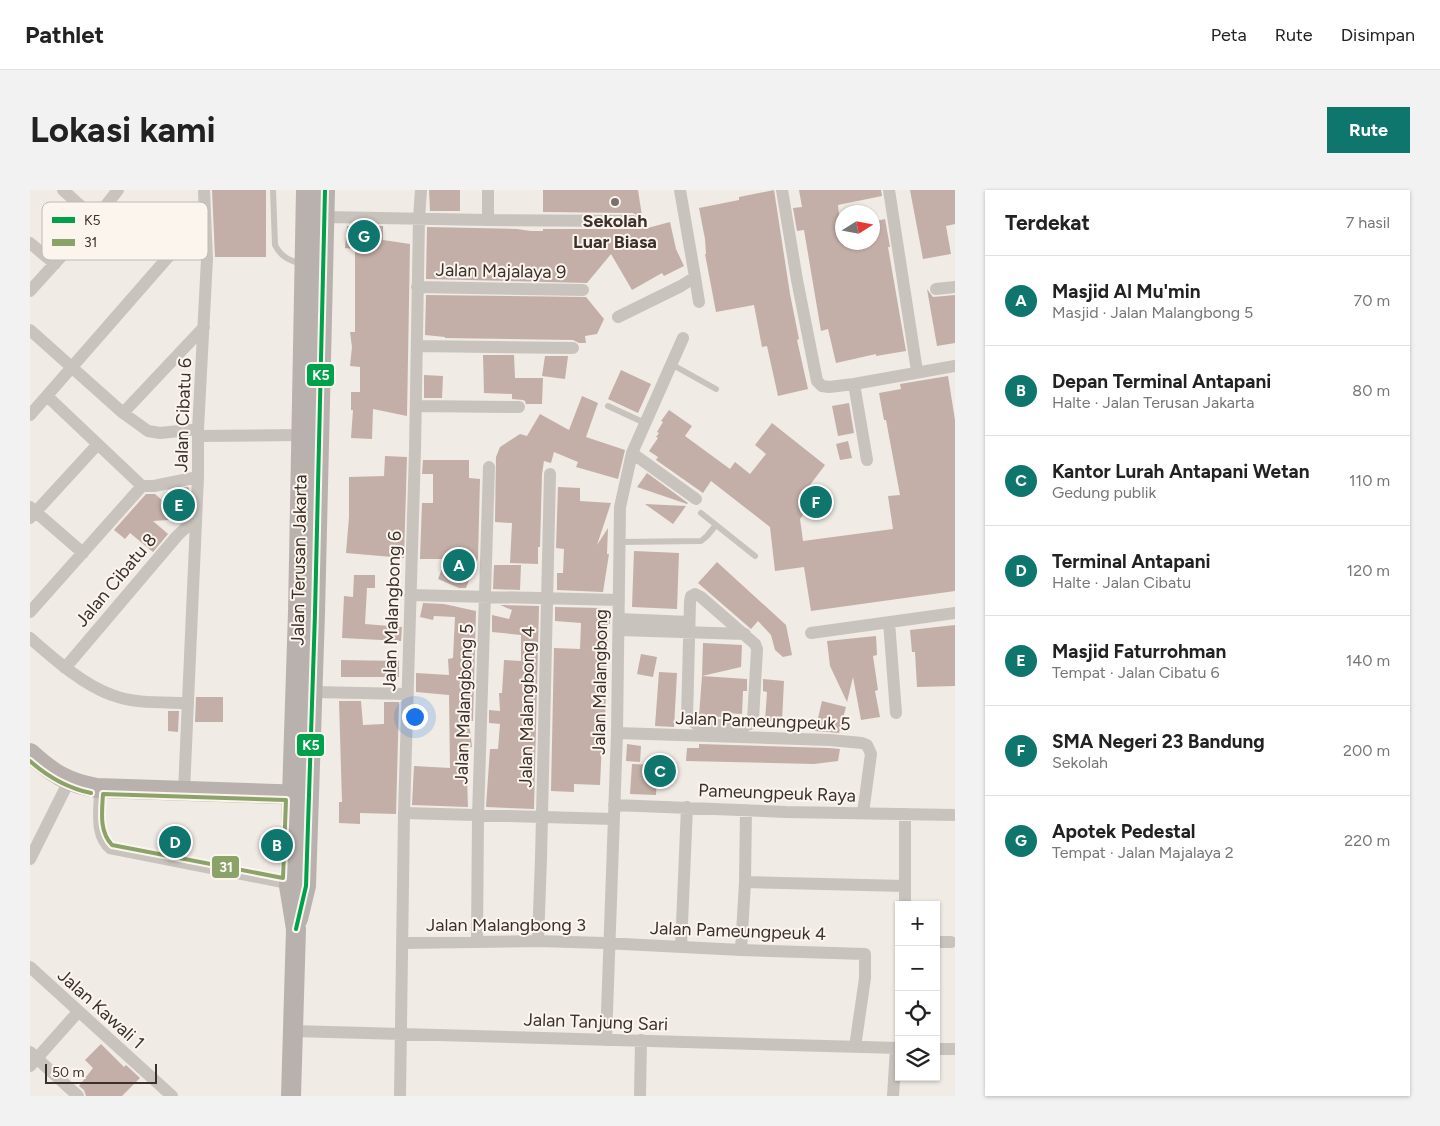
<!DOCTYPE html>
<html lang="id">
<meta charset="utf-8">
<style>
:root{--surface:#fff;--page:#f2f2f2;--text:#222;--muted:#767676;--line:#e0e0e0;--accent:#0f766e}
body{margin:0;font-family:Figtree,sans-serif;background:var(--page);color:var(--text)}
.controls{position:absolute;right:15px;bottom:15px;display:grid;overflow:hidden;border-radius:0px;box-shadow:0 1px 4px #0004}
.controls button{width:45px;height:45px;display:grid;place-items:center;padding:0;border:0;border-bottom:1px solid var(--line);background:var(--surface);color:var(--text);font:25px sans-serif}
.compass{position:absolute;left:805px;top:15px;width:45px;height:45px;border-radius:50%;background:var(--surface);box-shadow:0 1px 4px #0004;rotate:79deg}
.scale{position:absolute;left:15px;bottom:12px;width:112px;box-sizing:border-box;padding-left:5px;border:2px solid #3b302b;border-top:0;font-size:14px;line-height:18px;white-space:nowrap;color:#3b302b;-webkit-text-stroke:4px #fbf5ee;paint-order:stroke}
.you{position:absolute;left:384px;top:526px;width:18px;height:18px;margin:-12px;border:4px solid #fff;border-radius:50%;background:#1a73e8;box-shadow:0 0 0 8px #1a73e833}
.badge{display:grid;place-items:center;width:32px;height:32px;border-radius:50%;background:var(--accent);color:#fff;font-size:16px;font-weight:700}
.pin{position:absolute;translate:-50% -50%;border:2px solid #fff;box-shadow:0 1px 5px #0006}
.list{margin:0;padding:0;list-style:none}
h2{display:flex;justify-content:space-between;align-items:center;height:65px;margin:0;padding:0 20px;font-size:21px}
h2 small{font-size:16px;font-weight:400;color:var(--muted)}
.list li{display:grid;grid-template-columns:32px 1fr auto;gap:15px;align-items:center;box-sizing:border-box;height:90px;padding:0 20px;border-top:1px solid var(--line)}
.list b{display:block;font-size:19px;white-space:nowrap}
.list p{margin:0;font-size:16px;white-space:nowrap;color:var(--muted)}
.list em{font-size:16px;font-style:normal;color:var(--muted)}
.icon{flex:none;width:28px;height:28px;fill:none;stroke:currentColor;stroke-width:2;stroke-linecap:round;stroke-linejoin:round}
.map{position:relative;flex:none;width:925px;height:906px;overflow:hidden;border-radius:0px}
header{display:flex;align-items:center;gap:30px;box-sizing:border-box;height:70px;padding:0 25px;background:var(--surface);border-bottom:1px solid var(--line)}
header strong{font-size:24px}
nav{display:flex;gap:28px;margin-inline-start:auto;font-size:18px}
.intro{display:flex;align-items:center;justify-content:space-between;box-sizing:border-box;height:120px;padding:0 30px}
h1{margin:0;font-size:35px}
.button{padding:12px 22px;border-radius:0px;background:var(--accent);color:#fff;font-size:18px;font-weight:700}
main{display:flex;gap:30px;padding:0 30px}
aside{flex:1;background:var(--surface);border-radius:0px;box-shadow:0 1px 4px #0004}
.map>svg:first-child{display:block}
</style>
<header>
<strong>Pathlet</strong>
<nav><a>Peta</a><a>Rute</a><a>Disimpan</a></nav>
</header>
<div class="intro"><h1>Lokasi kami</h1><a class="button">Rute</a></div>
<main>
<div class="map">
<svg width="925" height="906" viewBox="0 0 925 906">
<rect width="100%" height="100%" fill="#f0ebe5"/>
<path fill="#c3afa7" d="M182,0H236V67H185Z
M399,0H430V21H400Z
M513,0H608L614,39L640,32L646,59L654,76L634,86L632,83L602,100L581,64L557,93L396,89L397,37L487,39L501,41H513V39H603L610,35V27L603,23L513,22Z
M744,0L760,104L769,149L767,150L778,199L748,206L737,156L732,157L724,115L686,122L675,64H676L675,49L669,18L709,10V7Z
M769,0H851L852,6L808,15L812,52H842V32L855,29L860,57H858L876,161L846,166V164L806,173L798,139L791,141L774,40L767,41L763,18L772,17Z
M880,0H925V34L916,36L921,64L893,69Z
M317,36H353V50L380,54L377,226L343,219L342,249L321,248L323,220H321V202H330V177L320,176L322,157L320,142H325V59L315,58Z
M897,99L903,107L925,105V153L907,156Z
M396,105L556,107L574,129L567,144L555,146L556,153H549L543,150L415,148V147L395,145Z
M453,165H484L485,188H513L512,214H496L495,211L493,210L482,209V204L454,203Z
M515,166H538L535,189L512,186Z
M591,180L621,194L608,223L578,209Z
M394,185L413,186L412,208H394Z
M918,186L925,230V401L781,421L774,377L745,381L740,337L681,291L673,303L626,270L628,267L619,261L628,248L626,247L629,243L627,242L633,232L631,231L639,220L662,236L655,246L700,279L705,272L720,284L736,264L725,255L742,233L795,275L780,295L790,303L770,329L773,351L863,339L858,306L870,305L856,230H854L849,203L871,199L870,194Z
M552,206L568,213L556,247L595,260L588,289L546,277L548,272L524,262L521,273L514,271L512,284L510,357H508V374L480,373L482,333L465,332L466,267L470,257L490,244L497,246L510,224L539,240Z
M819,213L824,243L808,246L802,216Z
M818,251L822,268L810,270L806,254Z
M355,266L377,267L374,368L316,363L319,327V287L354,286Z
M393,270H439V288L450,289L448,368L436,398H429L408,389L416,369H390L392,313H403V284H392Z
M617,283L658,313L657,314L607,297Z
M157,297L159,298L158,324L153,329L123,331L138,344L123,362L100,343L95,349L84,340L116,304H125L134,312L143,300Z
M528,297L550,298V311L581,313L567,355L578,338L577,364H579L573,402L527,400V383H533L534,359L526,358Z
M615,314L656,316L643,334Z
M604,361L649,363L647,419L602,417Z
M687,372L756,435L762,465L753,467L745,460L741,445L728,431L721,439L668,393Z
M464,375H491L490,400L463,399Z
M324,385H345V398H337L335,434L372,437L371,451L312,448L314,406L323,407Z
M393,413L414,414L446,421L443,531H439L442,557L436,558L438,617L382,615L384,576L420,578L419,505L386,502V483L419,485L418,469L423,468L425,427L404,426L403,430L390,427Z
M470,415L509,416L504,619L456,617L460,559H468L470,534L459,533V520L470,521L469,503H472L474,470L491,471V445L462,442V425L479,429L482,420Z
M525,417L571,418V421L580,422V434H578L575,533L568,532L566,550L572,551L570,595L544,594V602L521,601L524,458L550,459L551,433L525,431Z
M925,435V496L887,497L885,462H882L880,440Z
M846,446L847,465L843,466L848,500L845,501L850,527L831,530L823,487L817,512L800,476L797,451Z
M673,453L712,455L711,477L672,486Z
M611,464L627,467L623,487L607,484Z
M311,470L369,471V487H311Z
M629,482L647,483L644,537L625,536Z
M672,486L717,489V501H713L712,524L694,523V527L669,526Z
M733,489L754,491L752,532L735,531L737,502L733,501Z
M166,507H193V532H165Z
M309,511H331L333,535L354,534V512H369L366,624L330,623V634L309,633V612H312Z
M792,511L816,517L809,543L785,541Z
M138,521H149L148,542L138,541Z
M597,554L611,556L610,572L596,571Z
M669,554L799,558L810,559L808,571L784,574L656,571L657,558H669Z
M602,574L628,575L626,605L600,604Z
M71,854L94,877L96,875L110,888L92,906H56L54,900L49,896L63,878L55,870Z"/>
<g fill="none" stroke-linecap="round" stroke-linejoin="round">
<path stroke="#c9c3be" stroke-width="6" d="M243,0L245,55C251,67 259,70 271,74
M641,174L686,199
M578,216L615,233
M671,323L725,366
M590,352L671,351L677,346L686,335
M67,599C67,620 61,646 79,661L257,696"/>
<path stroke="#c9c3be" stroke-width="12" d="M33,0L65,29
M458,0V30
M752,0L767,90L787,191L792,196L799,197L824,194L925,176
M859,0L887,181
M295,27L458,30L603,31
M0,53L25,74
M665,87L669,112
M387,97L553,100
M906,99L925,97
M0,101L65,29L88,0
M588,127L651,96L665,87L650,0
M0,140L93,223L118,241L130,243L168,239
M387,156L543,158
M824,194L837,270
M17,206L112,296H124L168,287
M386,216L489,217
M93,223L174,137
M0,225L139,66L175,30
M168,246L271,245
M602,263L666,309
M0,317L53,363
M0,328L67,255
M665,404L671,407L725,454L727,459L723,530L720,534L715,536L666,534L657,528L660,412L661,406Z
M380,405L589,410
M0,422L112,296
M589,429L659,432
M859,432L866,523
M589,440L715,444
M781,443L925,423
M0,448C23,468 53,495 82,505C105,514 133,512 158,513
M35,478L147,346L166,328
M283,502L378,504
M587,543L800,550L832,553L837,555L841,564L833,623
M154,601L168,287V239L177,69L174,0
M584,615L756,622L925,625
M374,623L583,629
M0,669L39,591
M715,692L875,696
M875,715V624
M508,751L511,668L520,284
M447,752L448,626L459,277
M906,752H921
M372,753L508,751L574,753L711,760L835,764V788L825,857
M651,757L657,617
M711,760L715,692L716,620
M0,777L142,906
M263,841L869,858
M576,850L587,543L590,317L602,263L653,148
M906,859H925
M0,862L48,906
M0,876L48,822
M370,906L374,623L385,260L389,28L391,0
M610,906L611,850
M863,906L866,858"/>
<path stroke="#b8b1ad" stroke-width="20" d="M0,563C22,583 37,593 67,598L275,605
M268,729L276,696L285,423L295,0
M261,906L266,739L259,696L268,422L276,0"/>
<defs>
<path id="bus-1" d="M266,739L276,696L285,423L295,0"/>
<path id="bus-2" d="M0,571C18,587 37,598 61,603
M73,604L256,610L253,688L82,655C69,641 72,622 73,604Z"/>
</defs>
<use href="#bus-1" stroke="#fbf5ee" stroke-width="8"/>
<use href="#bus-2" stroke="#fbf5ee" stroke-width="8"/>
<use href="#bus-1" stroke="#00a14b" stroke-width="4"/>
<use href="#bus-2" stroke="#8ba268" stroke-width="4"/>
</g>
<circle fill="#7a716c" stroke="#fbf5ee" stroke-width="2" cx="585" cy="12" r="5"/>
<g text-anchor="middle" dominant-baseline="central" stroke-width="4" stroke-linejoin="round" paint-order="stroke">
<g font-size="18" font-weight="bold" fill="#3b302b" stroke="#fbf5ee">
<text x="585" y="31">Sekolah<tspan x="585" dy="21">Luar Biasa</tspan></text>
</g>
<g font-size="18" fill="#3b302b" stroke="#fbf5ee">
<text transform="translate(471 81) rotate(1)">Jalan Majalaya 9</text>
<text transform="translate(153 225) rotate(-88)">Jalan Cibatu 6</text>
<text transform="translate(269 370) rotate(-89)">Jalan Terusan Jakarta</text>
<text transform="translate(86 390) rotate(-50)">Jalan Cibatu 8</text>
<text transform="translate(362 421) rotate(-88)">Jalan Malangbong 6</text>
<text transform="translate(570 492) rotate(-89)">Jalan Malangbong</text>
<text transform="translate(434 514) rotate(-88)">Jalan Malangbong 5</text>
<text transform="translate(497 517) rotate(-89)">Jalan Malangbong 4</text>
<text transform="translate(733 531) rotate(2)">Jalan Pameungpeuk 5</text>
<text transform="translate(747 603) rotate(2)">Pameungpeuk Raya</text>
<text x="476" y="735">Jalan Malangbong 3</text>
<text transform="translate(708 741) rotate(2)">Jalan Pameungpeuk 4</text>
<text transform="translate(71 819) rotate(42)">Jalan Kawali 1</text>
<text transform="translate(566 832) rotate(2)">Jalan Tanjung Sari</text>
</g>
</g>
<rect x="12" y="12" width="166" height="58" rx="8" fill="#fbf5ee" stroke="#c1bab4" stroke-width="1"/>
<rect x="22" y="27" width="23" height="6" fill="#00a14b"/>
<rect x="22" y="49" width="23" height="7" fill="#8ba268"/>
<g font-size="14" fill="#3b302b">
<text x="54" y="35">K5</text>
<text x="54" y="57">31</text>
</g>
<g stroke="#fbf5ee" stroke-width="2">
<rect x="276" y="173" width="29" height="24" rx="5" fill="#00a14b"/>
<rect x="266" y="543" width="29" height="24" rx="5" fill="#00a14b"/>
<rect x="181" y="665" width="29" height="24" rx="5" fill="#8ba268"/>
</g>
<g font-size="14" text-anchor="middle" font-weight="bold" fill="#fff">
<text x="291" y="190">K5</text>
<text x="281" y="560">K5</text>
<text x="196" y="682">31</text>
</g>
</svg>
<div class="controls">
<button>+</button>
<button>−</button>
<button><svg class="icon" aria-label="locate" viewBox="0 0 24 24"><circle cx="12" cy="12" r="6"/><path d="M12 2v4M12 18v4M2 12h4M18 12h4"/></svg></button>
<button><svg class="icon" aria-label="layers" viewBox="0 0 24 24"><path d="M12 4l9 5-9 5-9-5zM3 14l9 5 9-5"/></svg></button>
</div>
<svg class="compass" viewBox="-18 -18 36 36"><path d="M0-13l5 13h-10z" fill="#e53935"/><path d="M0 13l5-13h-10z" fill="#767676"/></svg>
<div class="scale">50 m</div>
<div class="you"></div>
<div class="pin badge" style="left:429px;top:375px">A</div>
<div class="pin badge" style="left:247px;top:655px">B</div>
<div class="pin badge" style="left:630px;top:581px">C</div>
<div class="pin badge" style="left:145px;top:652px">D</div>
<div class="pin badge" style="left:149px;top:315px">E</div>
<div class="pin badge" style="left:786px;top:312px">F</div>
<div class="pin badge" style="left:334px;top:46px">G</div>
</div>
<aside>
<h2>Terdekat<small>7 hasil</small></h2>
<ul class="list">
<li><span class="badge">A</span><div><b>Masjid Al Mu'min</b><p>Masjid · Jalan Malangbong 5</p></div><em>70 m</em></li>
<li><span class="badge">B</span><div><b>Depan Terminal Antapani</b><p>Halte · Jalan Terusan Jakarta</p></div><em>80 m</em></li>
<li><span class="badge">C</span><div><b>Kantor Lurah Antapani Wetan</b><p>Gedung publik</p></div><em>110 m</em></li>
<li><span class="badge">D</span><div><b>Terminal Antapani</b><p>Halte · Jalan Cibatu</p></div><em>120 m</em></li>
<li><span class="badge">E</span><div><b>Masjid Faturrohman</b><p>Tempat · Jalan Cibatu 6</p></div><em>140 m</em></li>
<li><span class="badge">F</span><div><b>SMA Negeri 23 Bandung</b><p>Sekolah</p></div><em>200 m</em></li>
<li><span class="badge">G</span><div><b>Apotek Pedestal</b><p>Tempat · Jalan Majalaya 2</p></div><em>220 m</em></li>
</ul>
</aside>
</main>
